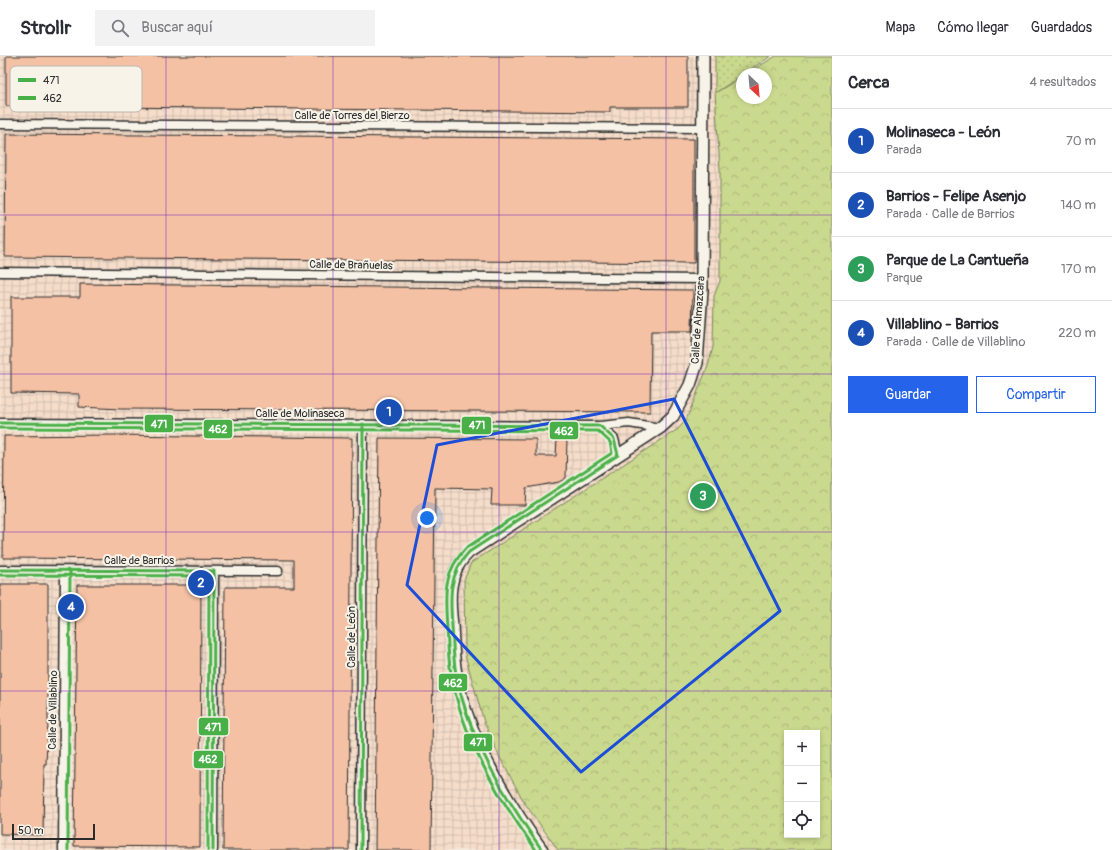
<!DOCTYPE html>
<html lang="es">
<meta charset="utf-8">
<style>
:root{--surface:#fff;--page:#f2f2f3;--text:#2b2b33;--muted:#7c7c81;--line:#e1e1e2;--accent:#2563eb}
body{margin:0;font-family:Pangolin,sans-serif;background:var(--page);color:var(--text)}
.controls{position:absolute;right:12px;bottom:12px;display:grid;overflow:hidden;border-radius:0px;box-shadow:0 2px 6px #0003}
.controls button{width:36px;height:36px;display:grid;place-items:center;padding:0;border:0;border-bottom:1px solid var(--line);background:var(--surface);color:var(--text);font:20px sans-serif}
.compass{position:absolute;left:736px;top:12px;width:36px;height:36px;border-radius:50%;background:var(--surface);box-shadow:0 2px 6px #0003;rotate:154deg}
.scale{position:absolute;left:12px;bottom:10px;width:83px;box-sizing:border-box;padding-left:4px;border:2px solid #2b2b2b;border-top:0;font-size:11px;line-height:14px;white-space:nowrap;color:#2b2b2b;-webkit-text-stroke:3px #f7f3e8;paint-order:stroke}
.you{position:absolute;left:427px;top:462px;width:14px;height:14px;margin:-10px;border:3px solid #fff;border-radius:50%;background:#1a73e8;box-shadow:0 0 0 6px #1a73e833}
.badge{display:grid;place-items:center;width:26px;height:26px;border-radius:50%;background:var(--accent);color:#fff;font-size:13px;font-weight:700}
.pin{position:absolute;translate:-50% -50%;border:2px solid #fff;box-shadow:0 1px 4px #0006}
.list{margin:0;padding:0;list-style:none}
h2{display:flex;justify-content:space-between;align-items:center;height:52px;margin:0;padding:0 16px;font-size:17px}
h2 small{font-size:13px;font-weight:400;color:var(--muted)}
.list li{display:grid;grid-template-columns:26px 1fr auto;gap:12px;align-items:center;box-sizing:border-box;height:64px;padding:0 16px;border-top:1px solid var(--line)}
.list b{display:block;font-size:15px;white-space:nowrap}
.list p{margin:0;font-size:13px;white-space:nowrap;color:var(--muted)}
.list em{font-size:13px;font-style:normal;color:var(--muted)}
.actions{display:flex;gap:8px;padding:12px 16px}
.actions a{flex:1;padding:9px 0;border:1px solid var(--accent);border-radius:0px;text-align:center;font-size:14px;color:var(--accent)}
.actions .main{background:var(--accent);color:#fff}
.icon{flex:none;width:22px;height:22px;fill:none;stroke:currentColor;stroke-width:2;stroke-linecap:round;stroke-linejoin:round}
.map{position:relative;flex:none;width:832px;height:794px;overflow:hidden}
header{display:flex;align-items:center;gap:24px;box-sizing:border-box;height:56px;padding:0 20px;background:var(--surface);border-bottom:1px solid var(--line)}
header strong{font-size:19px}
nav{display:flex;gap:22px;margin-inline-start:auto;font-size:14px}
.search{width:280px;height:36px;background:var(--page);display:flex;align-items:center;gap:10px;box-sizing:border-box;padding:0 14px;border-radius:0px;color:var(--muted);font-size:15px}
main{display:flex}
aside{flex:1;background:var(--surface)}
.map>svg:first-child{display:block}
</style>
<header>
<strong>Strollr</strong>
<div class="search"><svg class="icon" aria-label="search" viewBox="0 0 24 24"><circle cx="10" cy="10" r="6"/><path d="M15 15l6 6"/></svg>Buscar aquí</div>
<nav><a>Mapa</a><a>Cómo llegar</a><a>Guardados</a></nav>
</header>
<main>
<div class="map">
<svg width="832" height="794" viewBox="0 0 832 794">
<defs>
<pattern id="industrial-grid" width="8" height="8" patternUnits="userSpaceOnUse"><rect width="8" height="8" fill="#f5ddca"/><path d="M0 4h8M4 0v8" fill="none" stroke="#d2beae"/></pattern>
<pattern id="grass-dots" width="8" height="8" patternUnits="userSpaceOnUse"><rect width="8" height="8" fill="#c9d98d"/><path d="M2 2h.1M6 6h.1" fill="none" stroke="#adba7a" stroke-width="1.8" stroke-linecap="round"/></pattern>
<pattern id="park-crowns" width="20" height="18" patternUnits="userSpaceOnUse"><rect width="20" height="18" fill="#c9d98d"/><path d="M2 6a3 3 0 1 1 6 0M12 15a3 3 0 1 1 6 0" fill="none" stroke="#adba7a"/></pattern>
</defs>
<rect width="100%" height="100%" fill="#f6e9da"/>
<filter id="ink" filterUnits="userSpaceOnUse"><feTurbulence type="fractalNoise" baseFrequency=".025" numOctaves="2"/><feDisplacementMap in="SourceGraphic" scale="8" xChannelSelector="R" yChannelSelector="G"/><feConvolveMatrix kernelMatrix="1 2 1 2 8 2 1 2 1" color-interpolation-filters="sRGB"/></filter>
<g filter="url(#ink)">
<path fill="url(#industrial-grid)" d="M0,0H715V37L720,114V225L714,240L713,291L708,310L686,364L678,373L471,507L464,524L484,666L499,700L524,746L558,794H0Z"/>
<path fill="url(#grass-dots)" stroke="#7a825c" d="M715,0H771L715,37Z"/>
<path fill="url(#park-crowns)" stroke="#7a825c" fill-rule="evenodd" d="M776,0H832V794H558L524,746L499,700L484,666L465,599L464,524L471,507L678,373L686,364L708,310L713,291L714,240L720,225V114L715,37L742,21V42H766V18H746ZM787,677H817V779H787Z"/>
<path fill="#f4c1a4" stroke="#2b2b2b" d="M6,0H688V51H610V56L6,50Z
M6,78L694,83V207L5,201Z
M80,228L693,234L692,275H651L650,356L121,353L79,351V338L11,337V241H80Z
M112,379L352,382L349,794H223L225,531H294V504L3,502L4,380Z
M379,382L536,383V400H556L557,383H567L566,422L559,426L526,432L525,449H491L492,433L435,432L431,794H375Z
M0,528H48V667L46,708H44L43,779L0,778Z
M77,529H201L200,791L74,790Z"/>
<g fill="none" stroke-linecap="round" stroke-linejoin="round">
<defs>
<path id="minor" d="M0,68L703,72
M0,216L702,223
M0,367L600,370L629,367L660,372
M600,370L614,383L618,399
M0,514L278,515
M63,794L65,515
M213,794L214,515
M361,794L363,368"/>
<path id="tertiary" d="M542,794C504,742 468,681 456,618C453,602 453,585 452,569C449,543 447,515 469,496L660,372L673,360L690,329L697,307L702,234L703,0"/>
</defs>
<use href="#minor" stroke="#2b2b2b" stroke-width="11"/>
<use href="#tertiary" stroke="#2b2b2b" stroke-width="14"/>
<use href="#minor" stroke="#f7f3e8" stroke-width="8"/>
<use href="#tertiary" stroke="#f7f3e8" stroke-width="11"/>
<defs>
<path id="bus-1" d="M0,367L600,370L614,383L618,399
M0,514L214,515L213,794
M361,794L363,368
M542,794C504,740 469,683 456,618C453,602 453,586 452,570C450,542 448,518 469,496L618,399"/>
<path id="bus-2" d="M0,372L598,375L610,386L612,397L466,492C442,517 445,540 447,572C448,587 448,602 451,617C462,682 498,741 536,794
M0,519L209,520L208,794
M68,794L70,515"/>
</defs>
<use href="#bus-1" stroke="#f7f3e8" stroke-width="6"/>
<use href="#bus-2" stroke="#f7f3e8" stroke-width="6"/>
<use href="#bus-1" stroke="#48b046" stroke-width="3"/>
<use href="#bus-2" stroke="#48b046" stroke-width="3"/>
</g>
</g>
<path fill="none" stroke="#1d4ed8" stroke-width="3" stroke-linejoin="round" d="M674,343L780,555L581,716L407,529L437,389Z"/>
<path fill="none" stroke="#7b2cbf" stroke-width="1" stroke-opacity="0.55" d="M166,0V794M333,0V794M499,0V794M666,0V794M0,159H832M0,318H832M0,476H832M0,635H832"/>
<g text-anchor="middle" dominant-baseline="central" stroke-width="4" stroke-linejoin="round" paint-order="stroke">
<g font-size="11" fill="#2b2b2b" stroke="#f7f3e8">
<text x="352" y="59">Calle de Torres del Bierzo</text>
<text transform="translate(351 209) rotate(1)">Calle de Brañuelas</text>
<text transform="translate(698 264) rotate(-86)">Calle de Almazcara</text>
<text x="300" y="357">Calle de Molinaseca</text>
<text x="139" y="504">Calle de Barrios</text>
<text transform="translate(351 581) rotate(-90)">Calle de León</text>
<text transform="translate(53 654) rotate(-89)">Calle de Villablino</text>
</g>
</g>
<rect x="10" y="10" width="132" height="46" rx="6" fill="#f7f3e8" stroke="#bab7af" stroke-width="1"/>
<rect x="18" y="22" width="18" height="4" fill="#48b046"/>
<rect x="18" y="40" width="18" height="4" fill="#48b046"/>
<g font-size="11" fill="#2b2b2b">
<text x="43" y="28">471</text>
<text x="43" y="46">462</text>
</g>
<g stroke="#f7f3e8" stroke-width="1.5">
<rect x="144" y="358" width="30" height="19" rx="4" fill="#48b046"/>
<rect x="461" y="360" width="31" height="19" rx="4" fill="#48b046"/>
<rect x="203" y="363" width="30" height="20" rx="4" fill="#48b046"/>
<rect x="549" y="365" width="30" height="19" rx="4" fill="#48b046"/>
<rect x="438" y="617" width="30" height="19" rx="4" fill="#48b046"/>
<rect x="198" y="661" width="31" height="19" rx="4" fill="#48b046"/>
<rect x="463" y="677" width="30" height="19" rx="4" fill="#48b046"/>
<rect x="193" y="694" width="31" height="19" rx="4" fill="#48b046"/>
</g>
<g font-size="11" text-anchor="middle" font-weight="bold" fill="#fff">
<text x="159" y="372">471</text>
<text x="477" y="373">471</text>
<text x="218" y="377">462</text>
<text x="564" y="379">462</text>
<text x="453" y="631">462</text>
<text x="213" y="675">471</text>
<text x="478" y="690">471</text>
<text x="208" y="707">462</text>
</g>
</svg>
<div class="controls">
<button>+</button>
<button>−</button>
<button><svg class="icon" aria-label="locate" viewBox="0 0 24 24"><circle cx="12" cy="12" r="6"/><path d="M12 2v4M12 18v4M2 12h4M18 12h4"/></svg></button>
</div>
<svg class="compass" viewBox="-18 -18 36 36"><path d="M0-13l5 13h-10z" fill="#e53935"/><path d="M0 13l5-13h-10z" fill="#7c7c81"/></svg>
<div class="scale">50 m</div>
<div class="you"></div>
<div class="pin badge" style="left:389px;top:356px;background:#1a4fb4">1</div>
<div class="pin badge" style="left:201px;top:527px;background:#1a4fb4">2</div>
<div class="pin badge" style="left:703px;top:440px;background:#2e9e5b">3</div>
<div class="pin badge" style="left:71px;top:551px;background:#1a4fb4">4</div>
</div>
<aside>
<h2>Cerca<small>4 resultados</small></h2>
<ul class="list">
<li><span class="badge" style="background:#1a4fb4">1</span><div><b>Molinaseca - León</b><p>Parada</p></div><em>70 m</em></li>
<li><span class="badge" style="background:#1a4fb4">2</span><div><b>Barrios - Felipe Asenjo</b><p>Parada · Calle de Barrios</p></div><em>140 m</em></li>
<li><span class="badge" style="background:#2e9e5b">3</span><div><b>Parque de La Cantueña</b><p>Parque</p></div><em>170 m</em></li>
<li><span class="badge" style="background:#1a4fb4">4</span><div><b>Villablino - Barrios</b><p>Parada · Calle de Villablino</p></div><em>220 m</em></li>
</ul>
<div class="actions"><a class="main">Guardar</a><a>Compartir</a></div>
</aside>
</main>
